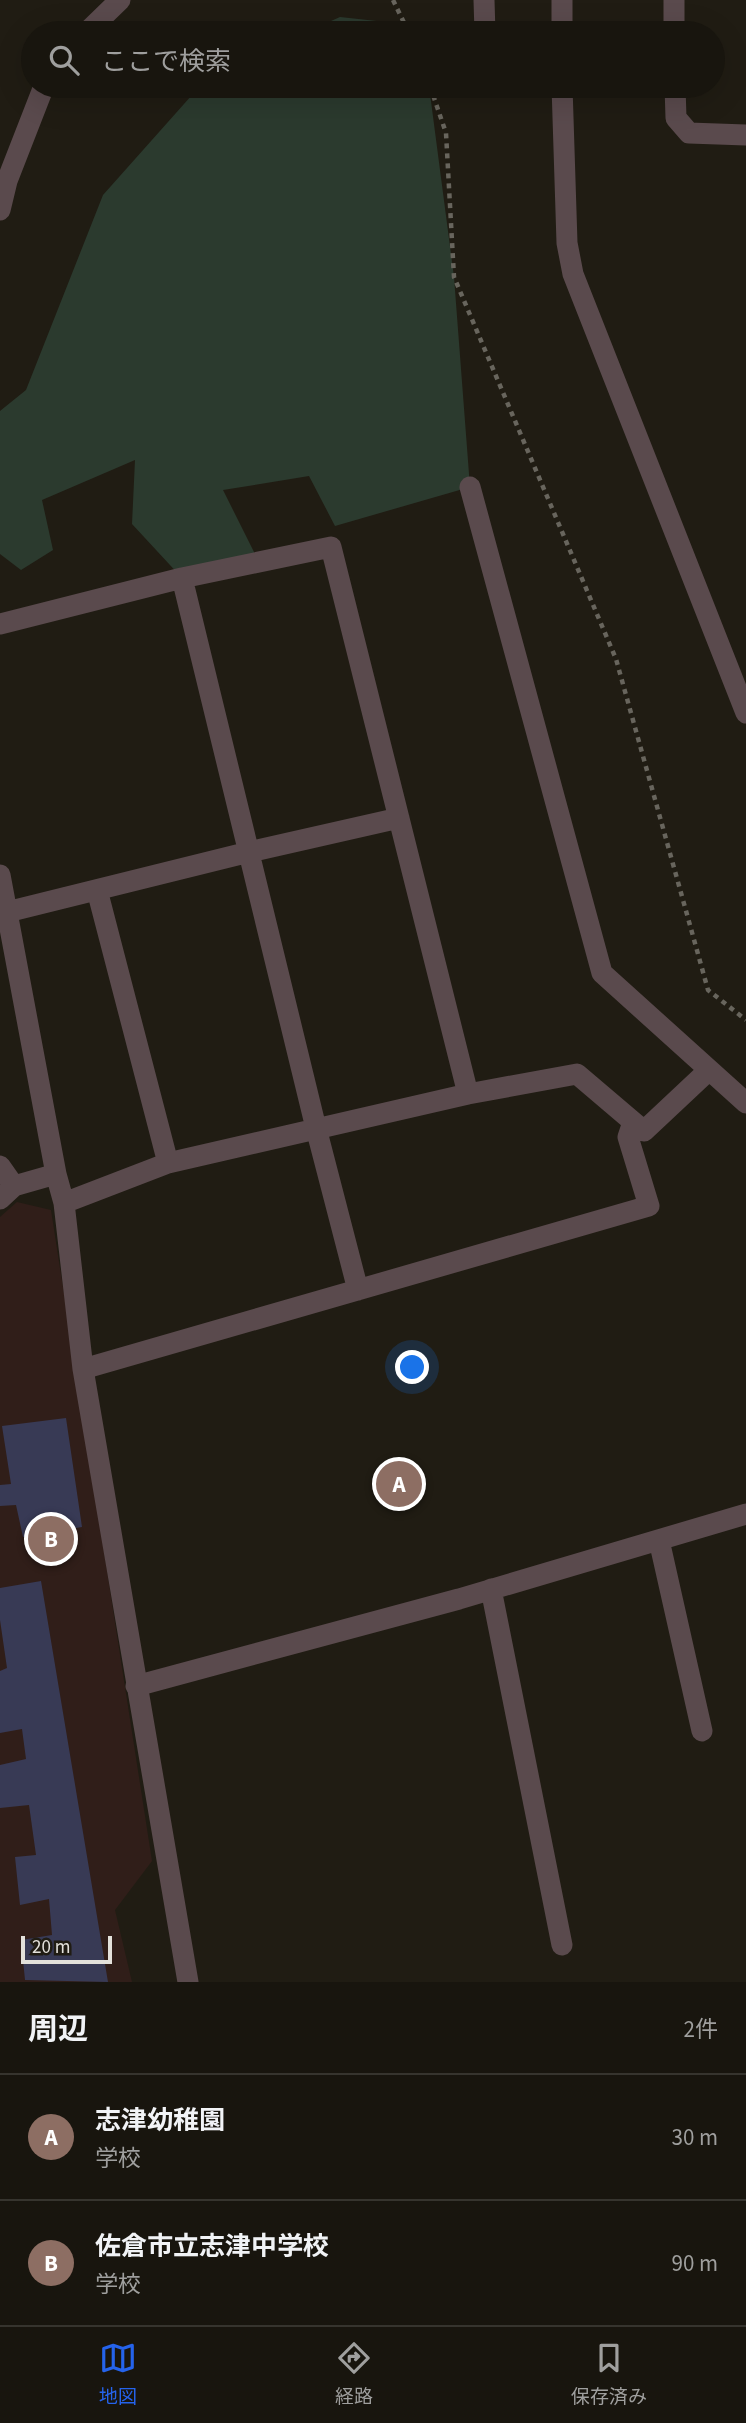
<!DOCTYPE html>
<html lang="ja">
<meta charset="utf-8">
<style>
:root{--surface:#18150e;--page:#211e17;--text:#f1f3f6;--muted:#9f9f9e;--line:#36342e;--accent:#2563eb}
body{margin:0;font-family:"Source Sans 3","Noto Sans JP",sans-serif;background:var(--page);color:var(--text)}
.scale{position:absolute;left:21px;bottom:18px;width:91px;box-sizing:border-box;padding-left:7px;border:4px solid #e3e1db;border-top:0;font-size:19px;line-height:24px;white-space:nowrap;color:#e3e1db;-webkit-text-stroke:5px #201c13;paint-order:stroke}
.you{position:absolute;left:413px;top:1368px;width:24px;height:24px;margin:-18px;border:5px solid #fff;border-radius:50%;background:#1a73e8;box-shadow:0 0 0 10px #1a73e833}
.badge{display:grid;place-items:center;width:46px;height:46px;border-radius:50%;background:var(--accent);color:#fff;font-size:23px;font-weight:700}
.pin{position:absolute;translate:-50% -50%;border:4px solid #fff;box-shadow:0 2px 7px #0006}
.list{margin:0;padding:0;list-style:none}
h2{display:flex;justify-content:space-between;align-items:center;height:91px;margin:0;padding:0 28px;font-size:30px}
h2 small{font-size:23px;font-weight:400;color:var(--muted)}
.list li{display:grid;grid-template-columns:46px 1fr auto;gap:21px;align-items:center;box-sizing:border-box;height:126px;padding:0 28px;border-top:2px solid var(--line)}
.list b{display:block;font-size:26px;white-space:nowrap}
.list p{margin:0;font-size:23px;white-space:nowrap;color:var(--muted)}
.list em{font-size:23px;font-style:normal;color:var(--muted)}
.icon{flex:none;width:38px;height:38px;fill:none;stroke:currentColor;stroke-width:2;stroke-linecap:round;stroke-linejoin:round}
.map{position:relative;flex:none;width:746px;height:1982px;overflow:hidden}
.search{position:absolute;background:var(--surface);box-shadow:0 7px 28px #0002;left:21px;right:21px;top:21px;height:77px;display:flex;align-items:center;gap:18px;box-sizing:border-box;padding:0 24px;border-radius:38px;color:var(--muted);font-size:26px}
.sheet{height:343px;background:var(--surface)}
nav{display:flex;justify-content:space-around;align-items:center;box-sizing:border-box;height:98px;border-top:2px solid var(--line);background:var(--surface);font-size:19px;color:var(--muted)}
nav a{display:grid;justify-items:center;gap:4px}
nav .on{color:var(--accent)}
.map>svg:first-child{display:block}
</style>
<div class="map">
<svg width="746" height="1982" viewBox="0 0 746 1982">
<rect width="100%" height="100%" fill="#201c13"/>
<path fill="#301e19" d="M17,1202L51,1210L152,1861L115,1910L132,1982H0V1217Z"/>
<path fill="#2b3a2e" d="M340,17L450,29L448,33H304Z
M200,86H429L454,277L470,487L335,526L309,476L223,490L259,562L182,578L132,524L135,460L42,500L53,550L21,570L0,554V411L26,390L103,195Z"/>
<path fill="#383a55" d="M66,1418L82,1527L23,1537L16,1505L0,1506V1485L11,1484L2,1426Z
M41,1581L108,1982L25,1980L21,1940L52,1935L49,1899L20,1905L15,1857L36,1855L29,1805L0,1808V1765L26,1759L22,1729L0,1733V1671L7,1668L0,1620V1588Z"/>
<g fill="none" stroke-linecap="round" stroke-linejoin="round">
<path stroke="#68655d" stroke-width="4.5" stroke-dasharray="5 5" stroke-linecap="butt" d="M393,0L409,33
M430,86L446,133L454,277L616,659L708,990L746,1020"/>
<path stroke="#5a4a4d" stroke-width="21" d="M484,0L485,33
M562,0V33
M674,0V33
M86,33L120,0
M562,86L567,243L573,274L746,713
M675,86L676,118L689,133L746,135
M0,210L7,181L44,86
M470,487L602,973L746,1103
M182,578L316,1128L358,1290
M0,624L182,578L331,547L468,1094
M0,875L56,1174L64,1203L83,1369L188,1982
M97,890L168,1163
M0,917L7,912L249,852L399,818
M0,1166L14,1186
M0,1199L14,1186L56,1174
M64,1203L168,1163L468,1094L577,1074L644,1131L709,1070
M83,1369L649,1206L628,1137L633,1122
M659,1540L702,1731
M491,1589L562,1945
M136,1686L459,1599L746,1514"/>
</g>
</svg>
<div class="scale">20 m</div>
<div class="you"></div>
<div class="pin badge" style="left:399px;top:1484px;background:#8d6e63">A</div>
<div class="pin badge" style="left:51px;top:1539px;background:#8d6e63">B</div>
<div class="search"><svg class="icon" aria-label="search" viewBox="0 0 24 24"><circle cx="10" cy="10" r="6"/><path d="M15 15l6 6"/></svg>ここで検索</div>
</div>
<section class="sheet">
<h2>周辺<small>2件</small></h2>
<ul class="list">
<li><span class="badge" style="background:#8d6e63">A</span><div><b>志津幼稚園</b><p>学校</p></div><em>30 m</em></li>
<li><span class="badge" style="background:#8d6e63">B</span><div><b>佐倉市立志津中学校</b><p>学校</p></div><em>90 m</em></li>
</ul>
</section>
<nav>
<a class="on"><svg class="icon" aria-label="map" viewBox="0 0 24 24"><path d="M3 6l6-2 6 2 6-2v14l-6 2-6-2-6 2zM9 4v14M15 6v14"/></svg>地図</a>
<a><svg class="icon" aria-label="directions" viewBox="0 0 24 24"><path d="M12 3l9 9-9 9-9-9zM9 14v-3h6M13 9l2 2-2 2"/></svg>経路</a>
<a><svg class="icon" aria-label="saved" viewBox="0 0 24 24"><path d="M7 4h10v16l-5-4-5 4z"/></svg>保存済み</a>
</nav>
